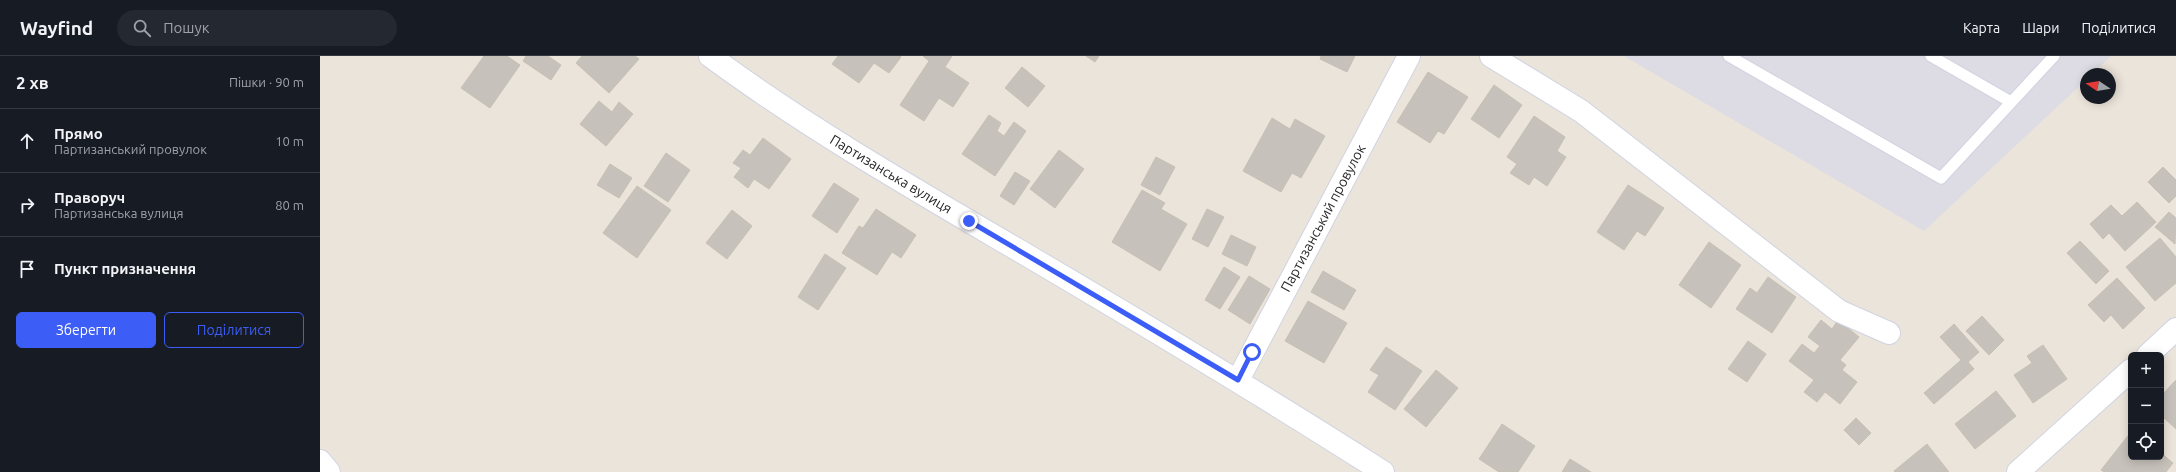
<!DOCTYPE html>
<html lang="uk">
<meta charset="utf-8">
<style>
:root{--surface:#171b24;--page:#242831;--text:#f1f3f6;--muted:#9ea1a6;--line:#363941;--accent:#3c5df6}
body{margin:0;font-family:Ubuntu,sans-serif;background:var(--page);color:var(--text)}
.controls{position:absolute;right:12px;bottom:12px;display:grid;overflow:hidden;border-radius:6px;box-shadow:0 2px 10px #0003}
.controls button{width:36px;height:36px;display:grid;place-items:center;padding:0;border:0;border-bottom:1px solid var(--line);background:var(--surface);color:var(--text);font:20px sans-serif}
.compass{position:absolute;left:1760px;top:12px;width:36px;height:36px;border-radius:50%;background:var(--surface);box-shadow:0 2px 10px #0003;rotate:282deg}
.stop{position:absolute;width:12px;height:12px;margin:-9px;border:3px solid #3c5df6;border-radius:50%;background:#fff}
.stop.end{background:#3c5df6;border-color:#fff;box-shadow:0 1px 4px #0008}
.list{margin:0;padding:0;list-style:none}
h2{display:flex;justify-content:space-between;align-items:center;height:52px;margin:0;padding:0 16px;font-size:17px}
h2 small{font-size:13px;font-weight:400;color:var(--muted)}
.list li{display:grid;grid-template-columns:26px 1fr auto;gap:12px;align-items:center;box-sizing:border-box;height:64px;padding:0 16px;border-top:1px solid var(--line)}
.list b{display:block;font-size:15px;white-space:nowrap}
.list p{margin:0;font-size:13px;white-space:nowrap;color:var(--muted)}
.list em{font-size:13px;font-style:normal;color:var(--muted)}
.actions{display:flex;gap:8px;padding:12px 16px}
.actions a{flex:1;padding:9px 0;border:1px solid var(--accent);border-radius:6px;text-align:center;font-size:14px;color:var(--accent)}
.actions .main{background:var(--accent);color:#fff}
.icon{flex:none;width:22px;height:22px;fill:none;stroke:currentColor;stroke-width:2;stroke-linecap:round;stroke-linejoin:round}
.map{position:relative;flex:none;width:1856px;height:416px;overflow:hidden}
header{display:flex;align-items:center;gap:24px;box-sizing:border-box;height:56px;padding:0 20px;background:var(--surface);border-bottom:1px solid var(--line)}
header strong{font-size:19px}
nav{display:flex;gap:22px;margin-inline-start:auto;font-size:14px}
.search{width:280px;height:36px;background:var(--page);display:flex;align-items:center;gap:10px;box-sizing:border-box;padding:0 14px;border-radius:22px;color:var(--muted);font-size:15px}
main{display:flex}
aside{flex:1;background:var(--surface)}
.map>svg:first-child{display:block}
</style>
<header>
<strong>Wayfind</strong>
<div class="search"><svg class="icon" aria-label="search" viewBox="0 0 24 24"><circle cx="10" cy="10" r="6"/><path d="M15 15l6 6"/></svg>Пошук</div>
<nav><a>Карта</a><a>Шари</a><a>Поділитися</a></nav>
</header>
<main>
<aside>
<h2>2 хв<small>Пішки · 90 m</small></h2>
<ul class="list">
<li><svg class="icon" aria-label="ahead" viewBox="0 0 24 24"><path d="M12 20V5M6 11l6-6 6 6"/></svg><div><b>Прямо</b><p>Партизанський провулок</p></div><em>10 m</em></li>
<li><svg class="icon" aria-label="right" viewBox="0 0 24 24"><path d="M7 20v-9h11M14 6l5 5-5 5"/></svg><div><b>Праворуч</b><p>Партизанська вулиця</p></div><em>80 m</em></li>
<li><svg class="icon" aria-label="arrive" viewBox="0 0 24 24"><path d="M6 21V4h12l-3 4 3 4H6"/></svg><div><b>Пункт призначення</b></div></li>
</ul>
<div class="actions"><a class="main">Зберегти</a><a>Поділитися</a></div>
</aside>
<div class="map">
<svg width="1856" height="416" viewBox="0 0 1856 416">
<rect width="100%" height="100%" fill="#ebe4da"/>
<path fill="#dddbe3" d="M1304,0H1791L1772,18H1766V24L1604,175Z"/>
<path fill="#c6c1ba" stroke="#c6c0b4" d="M164,0H187L200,9L170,52L141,32Z
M206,0H228L241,9L231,24L203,5Z
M262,0H315L319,3L289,37L256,7Z
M518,0H580L581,1L569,17L554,7L539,27L512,8Z
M603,0H632L625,11L649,27L633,51L619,42L604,65L580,49L609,5Z
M766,0H779L775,6Z
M1001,0H1035L1027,16L1000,3Z
M702,11L725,30L708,51L685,32Z
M1108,16L1148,41L1124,78L1118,75L1110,87L1077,66Z
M1174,29L1202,49L1179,82L1151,63Z
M279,45L292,56L299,46L313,58L286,90L260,68Z
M669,59L681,67L677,75L684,80L694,66L706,75L675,120L642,98Z
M1214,60L1245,81L1237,95L1246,101L1227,130L1214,121L1209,129L1190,117L1197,108L1187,101Z
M952,62L970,73L975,63L1005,80L981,122L972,117L961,136L923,115Z
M443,82L471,103L449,133L434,123L428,132L414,121L421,112L413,107L423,94L430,99Z
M739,94L764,113L735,152L710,133Z
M346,97L370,114L348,146L324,130Z
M836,101L855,111L840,139L821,129Z
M290,108L312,122L299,142L277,129Z
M1843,111L1856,124V140L1849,147L1828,126Z
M695,116L710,125L694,149L680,140Z
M514,127L539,143L517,177L492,160Z
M1308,129L1344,152L1325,180L1317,175L1304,194L1277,176Z
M317,130L351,154L317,202L283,177Z
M822,134L845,147L841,153L867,168L840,215L792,186Z
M1817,146L1836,166L1805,195L1789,177L1783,183L1770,168L1791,149L1802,160Z
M556,153L596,179L581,202L572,196L557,219L522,197L539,170L543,172Z
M887,153L904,161L888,191L872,183Z
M412,154L432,170L407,203L386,187Z
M1849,156L1856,162L1855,188L1835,171Z
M911,179L936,191L927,210L902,198Z
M1840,182L1856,201V227L1835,245L1806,211Z
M1760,185L1789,215L1776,228L1747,197Z
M1389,186L1421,209L1391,252L1359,229Z
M505,198L526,212L498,254L478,241Z
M904,211L920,221L900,253L885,244Z
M1003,215L1036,234L1024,254L991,236Z
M929,220L950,233L930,268L908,254Z
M1448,221L1476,241L1452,277L1416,253L1430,232L1437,237Z
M1797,222L1825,252L1803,273L1791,259L1784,266L1768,249Z
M988,245L1027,267L1004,307L965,285Z
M1662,260L1684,284L1669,299L1646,275Z
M1501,264L1512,273L1518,264L1539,281L1520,304L1526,309L1522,314L1537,326L1520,348L1505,336L1497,346L1484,336L1494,324L1469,305L1482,288L1494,297L1500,290L1488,281Z
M1634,268L1659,296L1648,306L1654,313L1614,348L1604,337L1641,304L1620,281Z
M1428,285L1446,298L1427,326L1408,313Z
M1723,289L1747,323L1713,347L1694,319L1712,307L1707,300Z
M1066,291L1102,315L1075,354L1048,336L1059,319L1050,314Z
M1116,314L1138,332L1106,371L1084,353Z
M1856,324V373L1841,359V340Z
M1676,335L1696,360L1655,393L1635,368Z
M1536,362L1551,377L1539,389L1524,374Z
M1182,368L1215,390L1198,416H1179L1159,403Z
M1811,376V401H1841V397L1853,407L1846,416H1784L1781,414Z
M1607,388L1629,416H1575L1574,415Z
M1250,403L1271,416H1242Z"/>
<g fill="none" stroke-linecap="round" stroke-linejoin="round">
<defs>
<path id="service" d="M1409,0L1621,122L1734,0
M1611,0L1691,46"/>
<path id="minor" d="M390,0C492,75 601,137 710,201C829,271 947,342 1063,416
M1171,0L1261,55L1519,255L1569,277
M1828,299L1856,273
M918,324L1089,0
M0,405L9,416
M1698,416L1811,314"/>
</defs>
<use href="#service" stroke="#d0d3e1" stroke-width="13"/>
<use href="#minor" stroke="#d0d3e1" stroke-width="24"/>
<use href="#service" stroke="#fff" stroke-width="11"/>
<use href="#minor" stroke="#fff" stroke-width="22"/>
</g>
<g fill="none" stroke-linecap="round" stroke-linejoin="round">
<path stroke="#3c5df6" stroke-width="5" d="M649,165L918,324L932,296"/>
</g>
<g text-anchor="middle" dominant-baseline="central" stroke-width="3" stroke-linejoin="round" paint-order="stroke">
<g font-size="14" fill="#282828" stroke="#fff">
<text transform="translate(571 118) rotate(31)">Партизанська вулиця</text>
<text transform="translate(1003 162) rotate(-62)">Партизанський провулок</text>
</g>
</g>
</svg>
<div class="controls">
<button>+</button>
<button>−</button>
<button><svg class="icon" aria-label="locate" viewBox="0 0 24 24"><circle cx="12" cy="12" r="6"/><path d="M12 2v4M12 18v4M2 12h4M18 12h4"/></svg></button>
</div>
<svg class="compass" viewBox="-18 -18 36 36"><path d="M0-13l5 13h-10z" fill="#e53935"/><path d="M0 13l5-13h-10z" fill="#9ea1a6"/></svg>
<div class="stop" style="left:932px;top:296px"></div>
<div class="stop end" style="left:649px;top:165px"></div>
</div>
</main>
